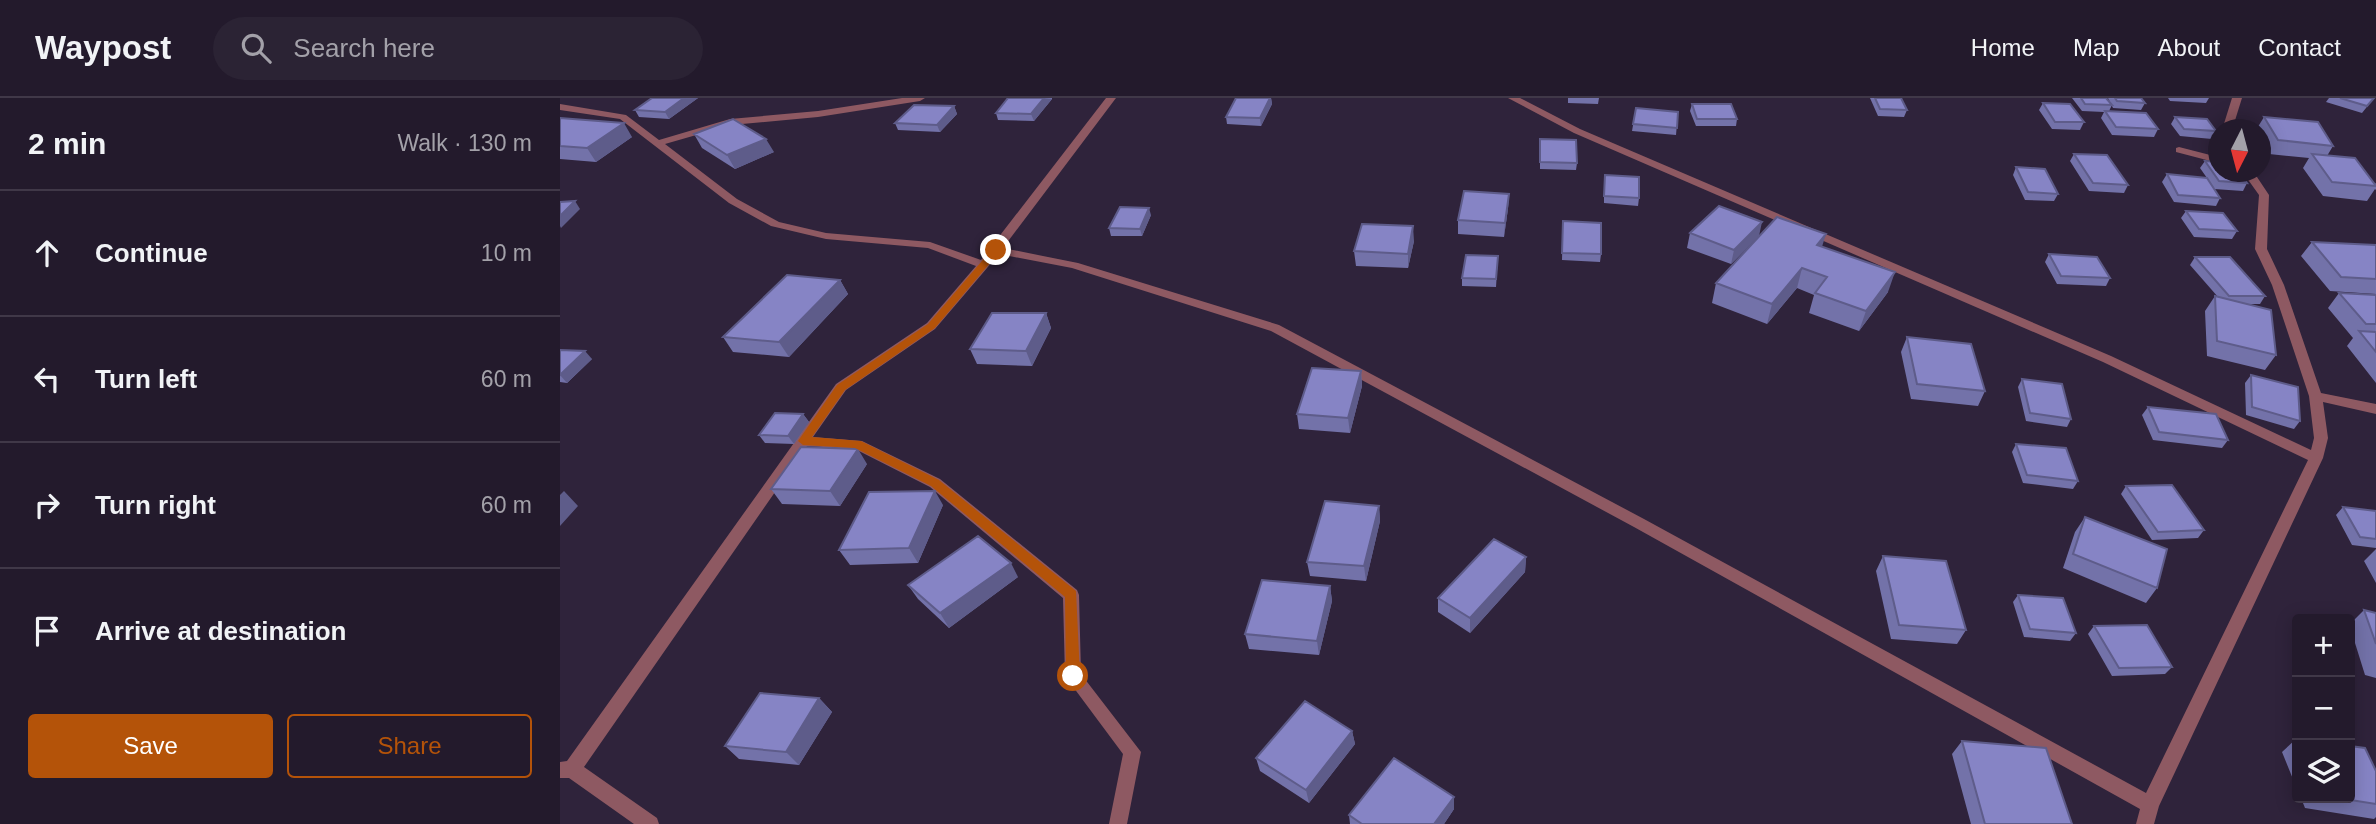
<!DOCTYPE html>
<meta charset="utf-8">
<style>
:root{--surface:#231a2c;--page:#2b2334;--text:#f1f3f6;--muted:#a3a1a9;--line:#403848;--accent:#b45309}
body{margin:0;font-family:Arial,sans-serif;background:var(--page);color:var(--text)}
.controls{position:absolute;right:21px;bottom:21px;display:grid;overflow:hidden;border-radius:7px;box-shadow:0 4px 18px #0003}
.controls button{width:63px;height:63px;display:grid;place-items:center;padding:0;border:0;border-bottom:2px solid var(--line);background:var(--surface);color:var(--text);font:35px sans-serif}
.compass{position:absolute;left:1648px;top:21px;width:63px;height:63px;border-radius:50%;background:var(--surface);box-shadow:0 4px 18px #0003;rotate:186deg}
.stop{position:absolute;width:21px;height:21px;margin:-16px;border:5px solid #b45309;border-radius:50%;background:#fff}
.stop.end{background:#b45309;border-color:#fff;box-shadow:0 2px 7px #0008}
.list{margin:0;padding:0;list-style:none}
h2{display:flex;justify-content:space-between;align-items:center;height:91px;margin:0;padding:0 28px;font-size:30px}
h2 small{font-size:23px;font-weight:400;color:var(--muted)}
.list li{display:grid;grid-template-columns:46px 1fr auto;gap:21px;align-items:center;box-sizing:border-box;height:126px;padding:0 28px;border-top:2px solid var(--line)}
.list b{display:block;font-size:26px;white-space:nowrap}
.list em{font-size:23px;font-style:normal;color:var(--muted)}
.actions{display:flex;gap:14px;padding:21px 28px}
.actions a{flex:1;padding:16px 0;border:2px solid var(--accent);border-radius:7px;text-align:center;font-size:24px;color:var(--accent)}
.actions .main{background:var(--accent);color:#fff}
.icon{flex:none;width:38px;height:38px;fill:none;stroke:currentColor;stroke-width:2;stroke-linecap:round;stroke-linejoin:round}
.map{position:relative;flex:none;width:1816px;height:726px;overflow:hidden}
header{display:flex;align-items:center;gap:42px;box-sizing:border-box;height:98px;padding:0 35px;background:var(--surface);border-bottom:2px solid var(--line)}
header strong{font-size:33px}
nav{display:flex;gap:38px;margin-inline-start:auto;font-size:24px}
.search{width:490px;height:63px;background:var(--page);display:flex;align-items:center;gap:18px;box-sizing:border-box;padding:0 24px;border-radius:38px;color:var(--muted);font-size:26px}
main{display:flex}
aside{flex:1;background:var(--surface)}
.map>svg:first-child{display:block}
</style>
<header>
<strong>Waypost</strong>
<div class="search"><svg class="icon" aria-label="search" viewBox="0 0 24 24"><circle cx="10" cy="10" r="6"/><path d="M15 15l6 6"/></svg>Search here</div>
<nav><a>Home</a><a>Map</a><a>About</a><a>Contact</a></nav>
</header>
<main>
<aside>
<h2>2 min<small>Walk · 130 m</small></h2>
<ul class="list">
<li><svg class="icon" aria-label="ahead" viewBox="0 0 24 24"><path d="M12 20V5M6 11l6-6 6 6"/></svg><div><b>Continue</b></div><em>10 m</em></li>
<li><svg class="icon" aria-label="left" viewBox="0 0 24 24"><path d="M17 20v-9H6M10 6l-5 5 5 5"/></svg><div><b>Turn left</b></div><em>60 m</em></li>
<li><svg class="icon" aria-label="right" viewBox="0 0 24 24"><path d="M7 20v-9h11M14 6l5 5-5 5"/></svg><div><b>Turn right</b></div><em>60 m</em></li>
<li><svg class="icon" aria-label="arrive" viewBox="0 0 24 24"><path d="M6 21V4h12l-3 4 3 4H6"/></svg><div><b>Arrive at destination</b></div></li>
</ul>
<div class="actions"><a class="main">Save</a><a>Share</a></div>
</aside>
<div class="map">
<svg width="1816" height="726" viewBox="0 0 1816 726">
<rect width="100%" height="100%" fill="#2f233b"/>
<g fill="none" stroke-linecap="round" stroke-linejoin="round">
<path fill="#8e5962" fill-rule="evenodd" d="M342,0H365L360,3L258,19L171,27L105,46L177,101L219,124L266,135L370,144L421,162L546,0H556L443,150L518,165L719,227L1084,421L1586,695L1748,362L1543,264L1014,35L948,0H960L1020,31L1551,258L1751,352L1754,340L1749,298L1712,187L1695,151L1699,97L1689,83L1674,74H1686L1697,79L1709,97L1707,151L1724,187L1761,295L1816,306V316L1763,304L1768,340L1763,360L1599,708L1594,726H1576L1580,711L1074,429L711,233L512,170L439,156L375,231L286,292L253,339L302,343L380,381L517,492L519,497L521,576L581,654L567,726H549L563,656L505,578L503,500L370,389L295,351L247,348L24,669L97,720L99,726H74L9,680H0V664L7,663L276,286L367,225L416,168L368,150L266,141L211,128L169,105L60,21L0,12V6L66,17L99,42L170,21L258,13Z
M1672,0H1682L1672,32H1662Z
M1619,49L1658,59V65L1616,54V50Z"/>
</g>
<path fill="#7372a9" d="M92,0H138L109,21L79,19L75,12Z
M448,0H492V1L474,23L438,22L436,15Z
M676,0H711L712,6L701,28L667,26L666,19Z
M1008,0H1039L1038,6L1008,5Z
M1310,0H1341L1347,12L1344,19L1318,18Z
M1512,0H1546L1552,7L1549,13L1598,31L1594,39L1552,37L1541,20L1544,14L1522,13Z
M1548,0H1581L1585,5L1581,12L1553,10Z
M1608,0H1649L1646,5L1610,3Z
M1769,0H1814L1802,15L1766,4Z
M1483,5L1524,24L1520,32L1492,31L1479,12Z
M1132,6L1177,21L1176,28H1136L1130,13Z
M394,8L397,16L380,34L338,32L335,25Z
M1076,10L1118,14L1116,37L1072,33Z
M1615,19L1656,33L1652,41L1620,38L1611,26Z
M1704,19L1773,48L1767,58L1815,86L1816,85V92L1815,91L1807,103L1763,98L1743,70L1749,60L1709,56L1700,40V32H1696Z
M0,20L72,39L36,64L0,61Z
M134,36L214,54L175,71L142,50Z
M980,41L1017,65L1016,72L980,71Z
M1514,56L1568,87L1564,95L1529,93L1510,63Z
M1645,63L1687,85L1683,93L1654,91L1660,100L1656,108L1614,104L1602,84L1607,76L1647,80L1640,70Z
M1456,69L1498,96L1494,103L1465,102L1453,77Z
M1044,85L1079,100L1078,108L1044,105Z
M949,96L948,110L944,139L898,136V122Z
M1626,113L1677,133L1672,141L1634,139L1621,120Z
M591,117L582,138H551L549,130Z
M1003,123L1041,156L1040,164L1002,162Z
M1130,135L1199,138L1171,166L1127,150Z
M854,143L848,170L796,168L794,153Z
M1752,144L1816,147V196L1770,193L1741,158Z
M1262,149L1328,194L1299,233L1249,215L1254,197L1237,190L1207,226L1152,205L1156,185Z
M1489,156L1550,180L1546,188L1497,186L1485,164Z
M938,158L936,189L902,188V180Z
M1635,159L1705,198L1700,206H1687L1716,257L1705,272L1647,258L1645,213L1655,198L1658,199L1630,167Z
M280,182L288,196L229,259L173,254L163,239Z
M1779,195L1816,197V285L1787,248L1793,240L1768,210Z
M486,215L491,230L472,268L417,266L410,251Z
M1347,239L1425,293L1418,308L1351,301L1341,254Z
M0,252L32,261L7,285L0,284Z
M801,273L802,288L790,335L739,331L737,316Z
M1691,277L1740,323L1734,331L1686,317L1685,285Z
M1462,281L1511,321L1507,329L1466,323L1458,289Z
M1588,309L1668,342L1662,350L1593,342L1582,317Z
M243,316L249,324L234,346L205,345L199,337Z
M1456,346L1518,383L1513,391L1463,385L1452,354Z
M307,366L280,408L222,406L211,391Z
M1566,388L1644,432L1638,440L1592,442L1561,396Z
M383,407L358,465L290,467L279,452Z
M819,408L820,423L806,483L750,478L747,464Z
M1783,409L1816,413V450L1792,447L1776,417Z
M1525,419L1597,490L1586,505L1503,470L1515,434Z
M1816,451V485L1804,463Z
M1323,458L1406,532L1397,546L1331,541L1316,473Z
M966,459L965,474L910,535L878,514V500Z
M458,479L389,530L358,501L348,487Z
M770,488L772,503L759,557L689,551L685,536Z
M1458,497L1516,535L1510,543L1464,539L1453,504Z
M1804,512L1816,515V580L1805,577L1790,529V526Z
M1534,528L1612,569L1605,576L1552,578L1528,536Z
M259,600L272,614L239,667L179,661L165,648Z
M792,633L795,646L749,705L700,673L696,660Z
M1737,640V691L1722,654Z
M1402,643L1512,726H1411L1392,656Z
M1816,673V719L1814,721L1745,710L1741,700H1790Z
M894,699V711L884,726H790L789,717Z"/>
<path fill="#5e5c8a" d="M124,0H138L109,21L105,14Z
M484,0L492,1L474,23L471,16Z
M710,0H711L712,6L701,28L700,20Z
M394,8L397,16L380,34L377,27Z
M64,25L72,39L36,64L27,50Z
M206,41L214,54L175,71L167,57Z
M949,96L948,110L944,139L945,125Z
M15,103L20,111L1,130L0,128V118Z
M589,110L591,117L582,138L580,131Z
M1202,124L1199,138L1171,166L1174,152Z
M853,128L854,143L848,170V156Z
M1266,136L1260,155L1257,147Z
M1242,170L1237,190L1207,226L1212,206Z
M1335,174L1328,194L1299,233L1306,213Z
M280,182L288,196L229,259L219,244Z
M486,215L491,230L472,268L466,253Z
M25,253L32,261L7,285L0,277Z
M801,273L802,288L790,335L788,320Z
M243,316L249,324L234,346L228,338Z
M298,351L307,366L280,408L270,393Z
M4,393L18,408L0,428V397Z
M375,393L383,407L358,465L349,450Z
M819,408L820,423L806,483L804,468Z
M966,459L965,474L910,535V520Z
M451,465L458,479L389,530L380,515Z
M770,488L772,503L759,557L757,543Z
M259,600L272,614L239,667L226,654Z
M792,633L795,646L749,705L746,692Z
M894,699V711L884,726H874Z"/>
<path fill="#8684c5" stroke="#5e5c8a" stroke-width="2" d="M92,0H124L105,14L75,12Z
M448,0H484L471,16L436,15Z
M676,0H710L700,20L666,19Z
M1315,0H1341L1347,12L1320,11Z
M1521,0H1546L1552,7L1525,6Z
M1555,0H1581L1585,5L1557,3Z
M1780,0H1814L1807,8Z
M1483,5L1510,6L1524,24H1495Z
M1132,6H1171L1177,21H1137Z
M354,7L394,8L377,27L335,25Z
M1076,10L1118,14L1117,30L1073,26Z
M1545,13L1586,15L1598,31L1556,29Z
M1615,19L1647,21L1656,33L1624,31Z
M1704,19L1758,24L1773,48L1718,42Z
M0,20L64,25L27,50L0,48Z
M173,21L206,41L167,57L134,36Z
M980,41L1016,42L1017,65L980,64Z
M1514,56L1547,57L1568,87L1533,85Z
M1752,56L1795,60L1816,88L1772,84Z
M1645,63L1658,64V74H1679L1687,85L1659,83Z
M1456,69L1485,71L1498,96L1468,94Z
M1607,76L1647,80L1660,100L1618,97Z
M1045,77L1079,79V100L1044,98Z
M904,93L949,96L945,125L898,122Z
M15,103L0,118V104Z
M1159,108L1202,124L1174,152L1130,135Z
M560,109L589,110L580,131L549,130Z
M1626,113L1663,115L1677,133L1639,131Z
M1217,119L1266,136L1257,147L1335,174L1306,213L1255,195L1267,179L1242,170L1212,206L1156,185Z
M1003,123L1041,125V156L1002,155Z
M802,126L853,128L848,156L794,153Z
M1752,144L1816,147V181L1781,179Z
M1489,156L1537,159L1550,180L1501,178Z
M906,157L938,158L936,181L902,180Z
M1635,159H1670L1705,198H1669Z
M227,177L280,182L219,244L163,239Z
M1779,195L1816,197V226H1806Z
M1655,198L1711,212L1716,257L1657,243Z
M432,215H486L466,253L410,251Z
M1799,233L1816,234V254Z
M1347,239L1411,246L1425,293L1357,286Z
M0,252L25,253L0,277Z
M752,270L801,273L788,320L737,316Z
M1691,277L1738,289L1740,323L1692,309Z
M1462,281L1502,286L1511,321L1470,315Z
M1588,309L1656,316L1668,342L1599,334Z
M215,315L243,316L228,338L199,337Z
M1456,346L1506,350L1518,383L1467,377Z
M241,349L298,351L270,393L211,391Z
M1612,387L1644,432L1598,434L1566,388Z
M375,393L349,450L279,452L309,394Z
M765,403L819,408L804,468L747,464Z
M1783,409L1816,413V441L1800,439Z
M1525,419L1607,451L1597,490L1513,456Z
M418,438L451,465L380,515L348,487Z
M934,441L966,459L910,520L878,500Z
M1323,458L1386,463L1406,532L1339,527Z
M702,482L770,488L757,543L685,536Z
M1458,497L1503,500L1516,535L1470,531Z
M1804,512L1816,515V546Z
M1587,527L1612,569L1559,570L1534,528Z
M200,595L259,600L226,654L165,648Z
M745,603L792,633L746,692L696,660Z
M1402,643L1486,650L1512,726H1425Z
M1790,648L1805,650L1816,673V706L1778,700H1790Z
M834,660L894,699L874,726H802L789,717Z"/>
<path fill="#b45309" d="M433,150L441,152L375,230L285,292L252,339L301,343L379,382L516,493L520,578L513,584L506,578L505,499L371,388L295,350L243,347L238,343L277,287L368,226Z"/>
</svg>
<div class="controls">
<button>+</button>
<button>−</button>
<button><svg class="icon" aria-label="layers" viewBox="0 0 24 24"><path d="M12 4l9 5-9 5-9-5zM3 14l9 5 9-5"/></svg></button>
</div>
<svg class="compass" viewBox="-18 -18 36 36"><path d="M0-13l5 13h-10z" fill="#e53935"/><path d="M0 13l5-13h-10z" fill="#a3a1a9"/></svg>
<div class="stop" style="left:513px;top:578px"></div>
<div class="stop end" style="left:436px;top:152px"></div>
</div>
</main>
